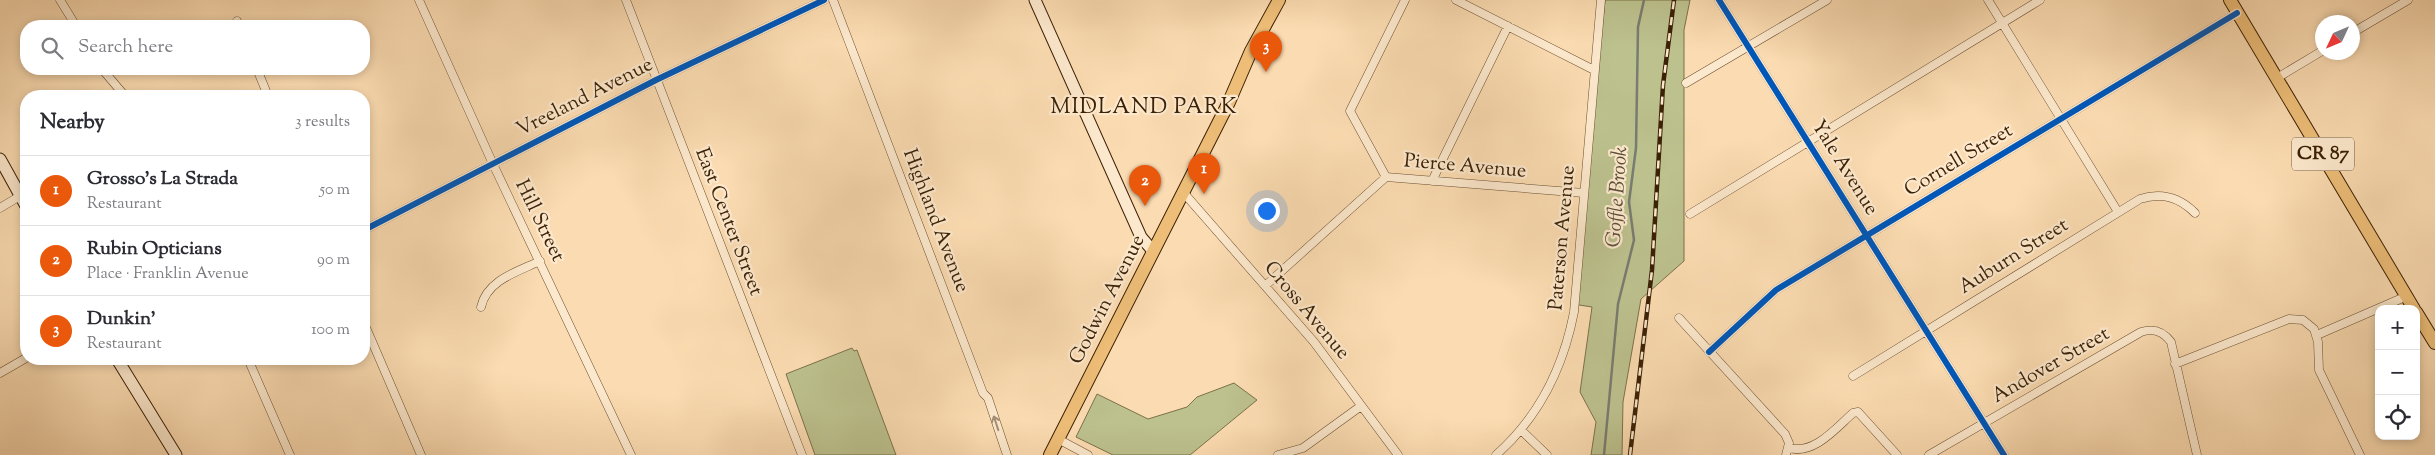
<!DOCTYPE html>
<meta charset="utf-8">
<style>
:root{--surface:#fff;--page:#f2f2f3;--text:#2b2b33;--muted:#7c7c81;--line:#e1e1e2;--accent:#ea580c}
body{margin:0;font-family:"Sorts Mill Goudy",serif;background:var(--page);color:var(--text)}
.controls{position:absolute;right:15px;bottom:15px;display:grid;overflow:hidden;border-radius:10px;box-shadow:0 2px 8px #0003}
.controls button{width:45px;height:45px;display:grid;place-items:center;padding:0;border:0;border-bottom:1px solid var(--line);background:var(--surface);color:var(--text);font:25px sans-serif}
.compass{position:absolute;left:2315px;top:15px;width:45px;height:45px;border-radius:50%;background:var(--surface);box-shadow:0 2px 8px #0003;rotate:226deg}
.you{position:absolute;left:1266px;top:210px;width:18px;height:18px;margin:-12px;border:4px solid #fff;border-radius:50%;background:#1a73e8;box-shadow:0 0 0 8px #1a73e833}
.badge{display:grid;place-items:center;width:32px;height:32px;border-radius:50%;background:var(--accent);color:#fff;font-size:16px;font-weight:700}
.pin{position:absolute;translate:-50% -41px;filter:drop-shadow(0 1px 2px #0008)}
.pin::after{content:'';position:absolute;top:26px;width:18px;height:15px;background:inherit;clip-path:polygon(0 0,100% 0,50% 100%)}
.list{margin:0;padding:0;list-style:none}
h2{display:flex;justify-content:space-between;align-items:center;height:65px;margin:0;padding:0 20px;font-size:21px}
h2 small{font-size:16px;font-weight:400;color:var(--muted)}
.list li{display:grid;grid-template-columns:32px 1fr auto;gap:15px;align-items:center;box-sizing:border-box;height:70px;padding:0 20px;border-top:1px solid var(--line)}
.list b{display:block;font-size:19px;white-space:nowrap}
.list p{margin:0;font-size:16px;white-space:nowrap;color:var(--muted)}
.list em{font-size:16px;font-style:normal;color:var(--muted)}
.icon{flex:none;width:28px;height:28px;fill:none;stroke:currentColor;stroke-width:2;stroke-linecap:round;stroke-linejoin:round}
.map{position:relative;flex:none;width:2435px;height:455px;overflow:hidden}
.search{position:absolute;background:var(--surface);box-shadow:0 2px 8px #0003;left:20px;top:20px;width:350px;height:55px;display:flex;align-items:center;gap:12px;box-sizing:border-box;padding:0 18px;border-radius:20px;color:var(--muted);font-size:19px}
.panel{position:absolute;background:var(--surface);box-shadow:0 2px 8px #0003;left:20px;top:90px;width:350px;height:275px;border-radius:20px}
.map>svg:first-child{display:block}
</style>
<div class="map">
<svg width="2435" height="455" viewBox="0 0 2435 455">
<rect width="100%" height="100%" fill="#fbdbb1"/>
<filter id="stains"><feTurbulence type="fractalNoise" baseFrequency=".004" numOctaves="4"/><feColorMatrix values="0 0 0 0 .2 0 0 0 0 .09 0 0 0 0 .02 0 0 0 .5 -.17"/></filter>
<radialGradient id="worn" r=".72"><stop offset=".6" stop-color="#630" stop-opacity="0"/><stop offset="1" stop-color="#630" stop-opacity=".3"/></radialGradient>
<path fill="#bcc18e" stroke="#7c714a" d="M1605,0H1690L1684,30V261L1641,299L1623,402L1622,455H1591L1596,422L1580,392L1592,307L1573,304Z
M852,348L854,351L857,350L896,455H815L786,374Z
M1234,383L1257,400L1190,455H1113L1076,437L1097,394L1148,419L1187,407L1197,397Z"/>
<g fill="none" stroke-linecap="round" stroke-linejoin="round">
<path stroke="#797c70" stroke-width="2.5" d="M1604,455L1618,304L1634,240L1629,202L1636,148L1638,27L1644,0"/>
<defs>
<path id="street" d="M60,0L76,26
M419,0L493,164L631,455
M626,0L802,455
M833,0L983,393L988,398L1007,455
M1456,0L1594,70
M1719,0L2004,455
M1988,0L2118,212
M237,21L239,26
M2352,33L2408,0
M102,69L125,96
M257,69L268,96
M2277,78L2322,51
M1686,83L1827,0
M1386,177L1350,111L1405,0
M1432,181L1508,26
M1183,192L1314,342L1398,455
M0,208L20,196
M1690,214L2040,0
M364,230L656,80L824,0
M1265,286L1386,177L1584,193
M481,307C487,280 517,272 540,261
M1679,318L1785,434L1789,443L1786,455
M364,323L421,455
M2317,335L2407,296
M1709,352L1776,290L2237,13
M248,359L290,455
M2175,364L2289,319L2303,320L2314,329L2318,342L2319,370L2360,455
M0,373L26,358
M1853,376L2140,199C2162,192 2179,197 2195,213
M1521,430L1547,455
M1058,439L1088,455
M1789,448C1814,455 1836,428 1853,413L1858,412L1897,455
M1278,455L1303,448L1361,406
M1496,455C1539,417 1563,369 1574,312L1601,0
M1929,455L2141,332C2154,328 2163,331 2171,342L2197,455"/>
<path id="secondary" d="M1035,0L1141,237L1153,251
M0,159L26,206
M117,359L176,455"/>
<path id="primary" d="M2230,0L2414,309
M2416,312L2435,343
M1050,455L1229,102L1251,51L1279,0"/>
</defs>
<use href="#street" stroke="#6c5031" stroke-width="9"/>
<use href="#secondary" stroke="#3c2106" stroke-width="13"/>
<use href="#primary" stroke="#3c2106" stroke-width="14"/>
<use href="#street" stroke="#fce8cc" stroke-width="8"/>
<use href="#secondary" stroke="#fce8cc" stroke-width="11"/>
<use href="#primary" stroke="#eebe78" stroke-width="12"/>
<defs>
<path id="rail" d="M1630,455L1652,270L1663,85L1674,0"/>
</defs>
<use href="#rail" stroke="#3c2106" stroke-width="4.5"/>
<use href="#rail" stroke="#fce8cc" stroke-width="2.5" stroke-dasharray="8" stroke-linecap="butt"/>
<defs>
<path id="cycleway" d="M1719,0L2004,455
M364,230L656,80L824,0
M1709,352L1776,290L2237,13"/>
</defs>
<use href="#cycleway" stroke="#fce8cc" stroke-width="9"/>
<use href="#cycleway" stroke="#0057b8" stroke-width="6"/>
</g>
<defs><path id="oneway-shaft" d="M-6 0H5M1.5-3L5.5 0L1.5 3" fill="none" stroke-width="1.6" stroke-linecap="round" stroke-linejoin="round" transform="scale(1.25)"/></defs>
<use stroke="#a68e73" href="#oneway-shaft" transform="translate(996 423) rotate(-108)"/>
<g text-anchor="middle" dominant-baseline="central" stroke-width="4.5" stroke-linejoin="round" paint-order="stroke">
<rect fill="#fce8cc" stroke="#765d41" stroke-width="1" x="2292" y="137.5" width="62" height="33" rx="4"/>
<g font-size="19" font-weight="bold" fill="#3c2106">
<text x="2323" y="154">CR 87</text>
</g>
<g font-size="20" fill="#3c2106" stroke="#fce8cc">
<text transform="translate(585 98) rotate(-27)">Vreeland Avenue</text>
<text transform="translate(1959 161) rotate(-31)">Cornell Street</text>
<text transform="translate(1465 167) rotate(5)">Pierce Avenue</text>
<text transform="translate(1844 168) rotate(58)">Yale Avenue</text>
<text transform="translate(539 221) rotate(64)">Hill Street</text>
<text transform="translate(935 221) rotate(69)">Highland Avenue</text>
<text transform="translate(728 222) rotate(69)">East Center Street</text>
<text transform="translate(1563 238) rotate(-85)">Paterson Avenue</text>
<text transform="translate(2014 257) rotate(-32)">Auburn Street</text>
<text transform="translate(1108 300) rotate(-63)">Godwin Avenue</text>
<text transform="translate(1306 311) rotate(50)">Cross Avenue</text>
<text transform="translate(2051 366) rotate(-30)">Andover Street</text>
</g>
<g font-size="21" font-style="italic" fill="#5b4f3b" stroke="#fce8cc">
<text transform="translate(1618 197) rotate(-86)">Goffle Brook</text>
</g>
<g font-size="22" letter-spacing="1" fill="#3c2106" stroke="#fce8cc">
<text x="1144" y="108">MIDLAND PARK</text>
</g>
</g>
<rect width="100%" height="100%" filter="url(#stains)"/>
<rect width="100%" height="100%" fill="url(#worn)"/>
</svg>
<div class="controls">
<button>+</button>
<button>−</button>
<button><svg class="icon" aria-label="locate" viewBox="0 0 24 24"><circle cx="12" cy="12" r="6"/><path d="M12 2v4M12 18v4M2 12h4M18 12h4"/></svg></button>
</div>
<svg class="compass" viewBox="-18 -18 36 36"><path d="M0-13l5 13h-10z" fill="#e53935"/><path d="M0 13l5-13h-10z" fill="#7c7c81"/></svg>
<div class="you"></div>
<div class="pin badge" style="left:1204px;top:194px">1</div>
<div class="pin badge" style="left:1145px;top:206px">2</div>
<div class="pin badge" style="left:1266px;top:72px">3</div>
<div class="search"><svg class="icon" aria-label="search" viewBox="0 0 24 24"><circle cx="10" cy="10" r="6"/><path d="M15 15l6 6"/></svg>Search here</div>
<section class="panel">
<h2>Nearby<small>3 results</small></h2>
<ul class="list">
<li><span class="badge">1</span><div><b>Grosso's La Strada</b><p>Restaurant</p></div><em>50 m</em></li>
<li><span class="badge">2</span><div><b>Rubin Opticians</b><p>Place · Franklin Avenue</p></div><em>90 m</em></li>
<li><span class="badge">3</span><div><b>Dunkin'</b><p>Restaurant</p></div><em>100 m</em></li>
</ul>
</section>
</div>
